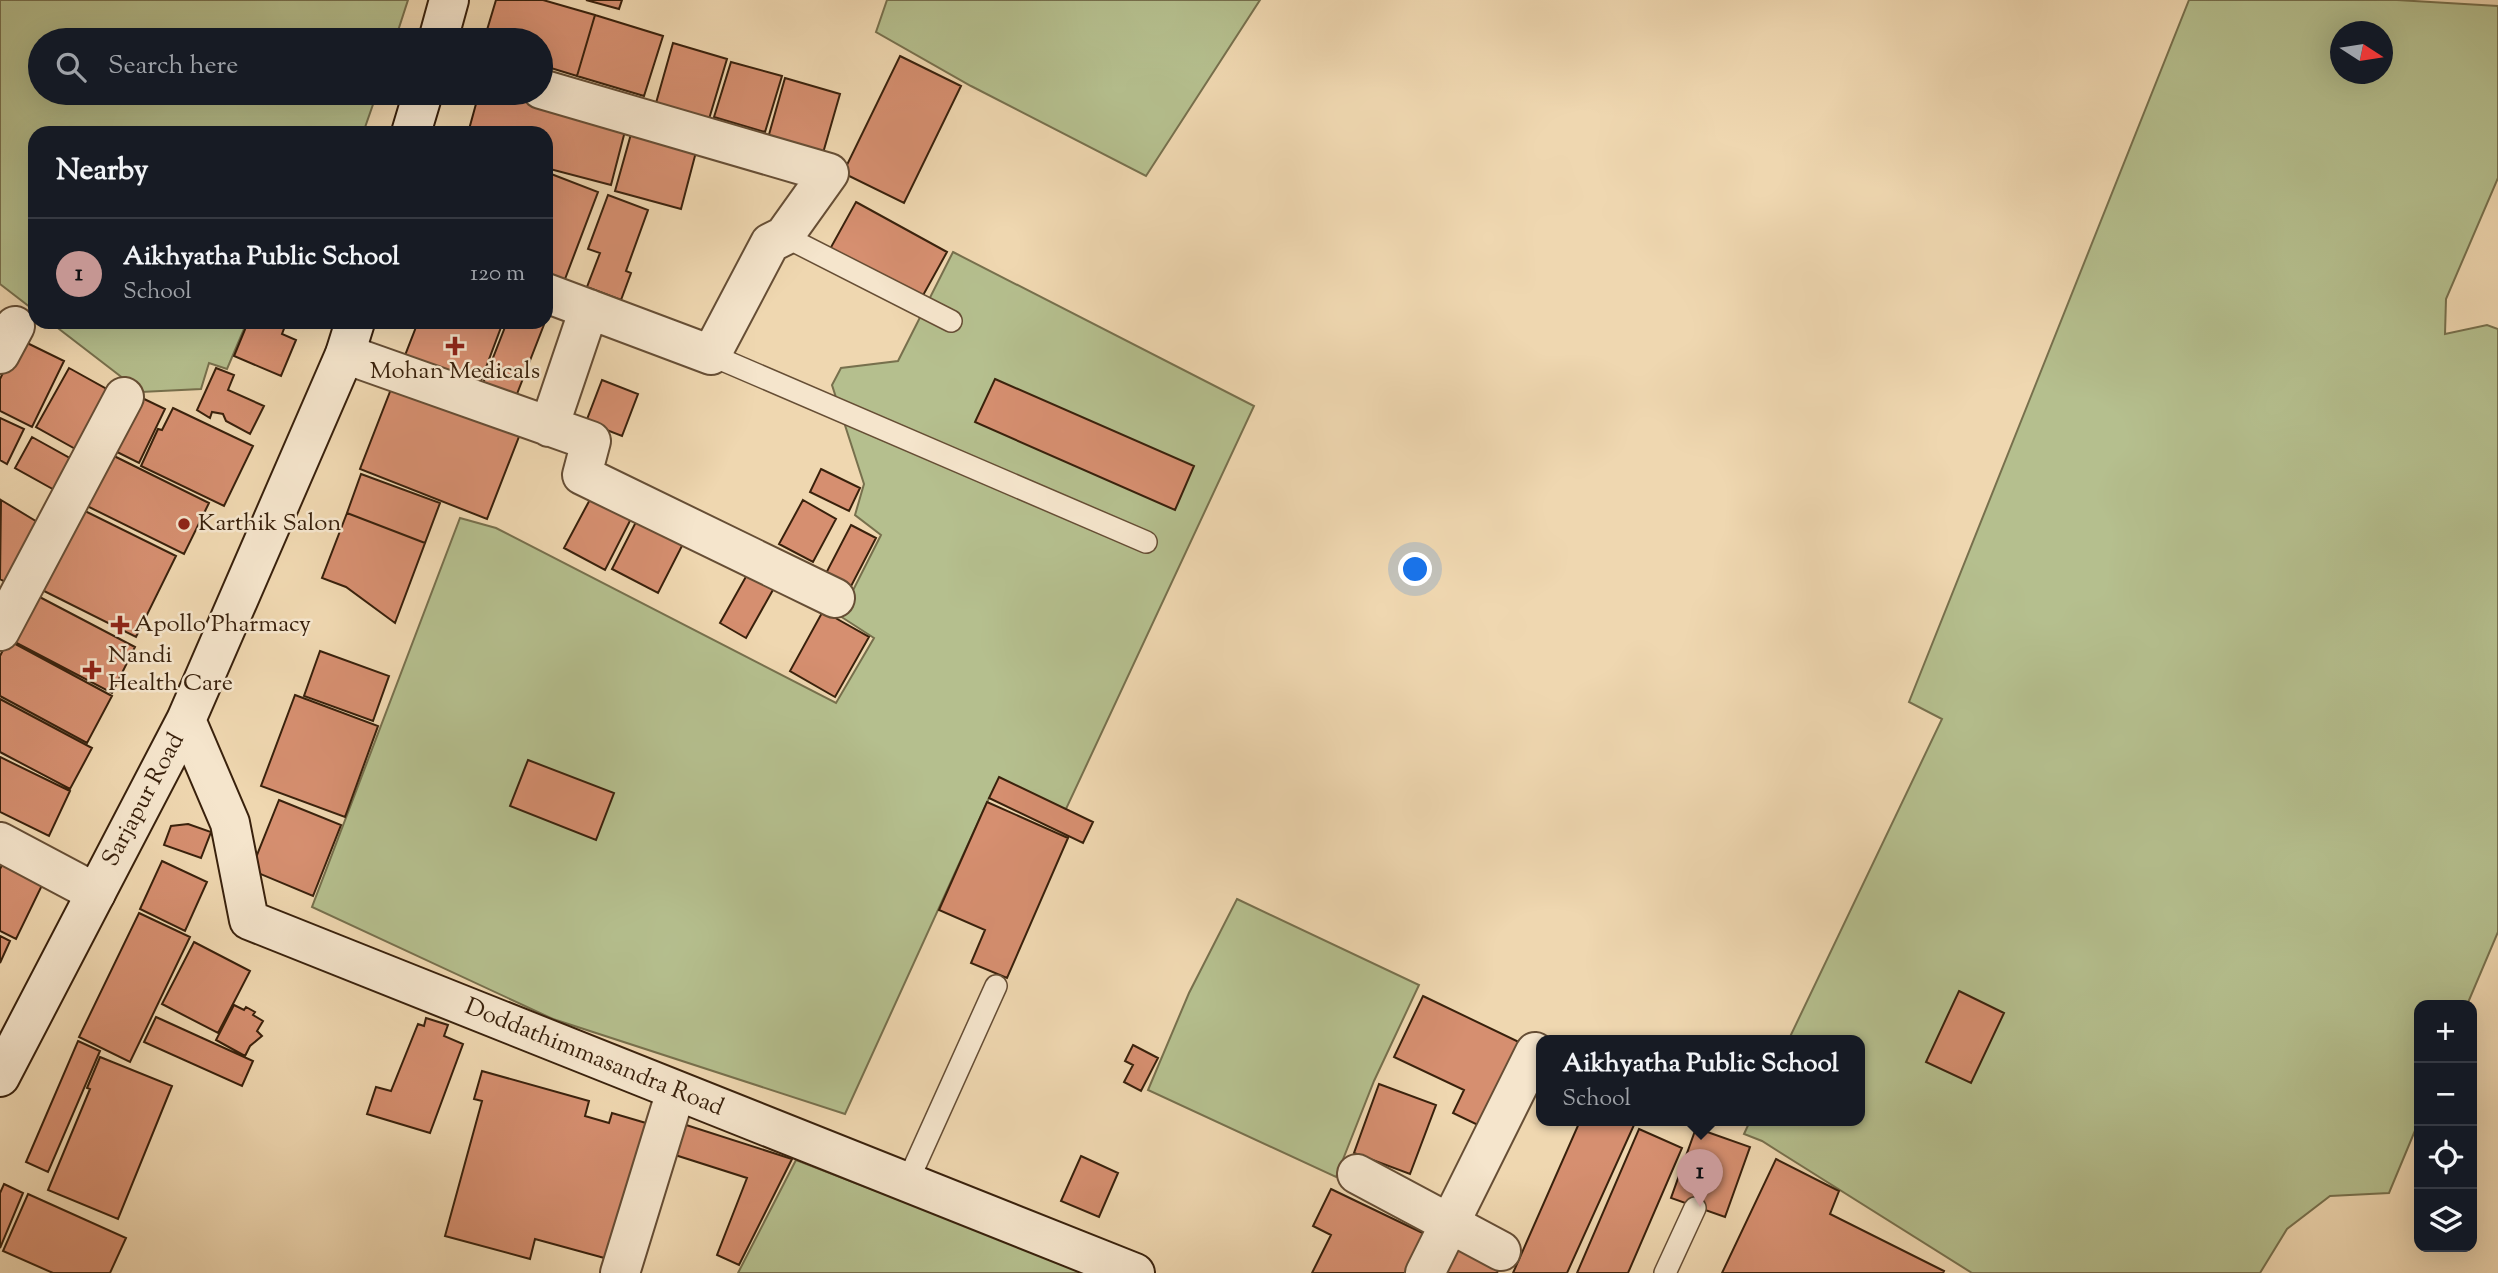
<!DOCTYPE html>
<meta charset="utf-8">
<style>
:root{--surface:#171b24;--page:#20242c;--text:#f1f3f6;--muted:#9ea1a6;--line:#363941;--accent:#c59692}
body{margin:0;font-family:"Sorts Mill Goudy",serif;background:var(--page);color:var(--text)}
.controls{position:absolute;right:21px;bottom:21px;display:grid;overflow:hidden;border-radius:14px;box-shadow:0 7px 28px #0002}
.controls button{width:63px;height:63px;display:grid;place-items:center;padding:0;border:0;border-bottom:2px solid var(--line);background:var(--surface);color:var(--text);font:35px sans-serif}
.compass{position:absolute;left:2330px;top:21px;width:63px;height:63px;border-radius:50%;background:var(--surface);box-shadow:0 7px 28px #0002;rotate:102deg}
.you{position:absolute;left:1416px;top:570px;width:24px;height:24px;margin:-18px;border:5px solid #fff;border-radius:50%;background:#1a73e8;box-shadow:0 0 0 10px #1a73e833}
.badge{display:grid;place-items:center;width:46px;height:46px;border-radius:50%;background:var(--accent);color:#111;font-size:23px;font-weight:700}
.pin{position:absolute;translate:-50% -58px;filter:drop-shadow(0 2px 4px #0008)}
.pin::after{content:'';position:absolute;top:37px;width:24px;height:21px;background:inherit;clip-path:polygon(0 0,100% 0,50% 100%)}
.popup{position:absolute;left:1536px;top:1035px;width:329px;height:91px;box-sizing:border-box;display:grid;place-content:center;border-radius:14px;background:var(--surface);filter:drop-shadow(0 2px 5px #0005);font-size:23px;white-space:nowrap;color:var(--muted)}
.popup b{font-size:26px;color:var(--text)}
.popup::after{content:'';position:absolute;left:50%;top:100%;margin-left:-14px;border:14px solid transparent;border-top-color:var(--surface)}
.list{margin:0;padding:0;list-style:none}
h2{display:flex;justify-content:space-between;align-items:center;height:91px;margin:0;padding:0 28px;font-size:30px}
h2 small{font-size:23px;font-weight:400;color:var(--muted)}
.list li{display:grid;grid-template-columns:46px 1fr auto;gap:21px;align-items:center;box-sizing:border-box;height:112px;padding:0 28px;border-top:2px solid var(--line)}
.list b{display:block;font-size:26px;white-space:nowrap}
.list p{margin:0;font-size:23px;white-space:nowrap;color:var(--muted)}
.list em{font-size:23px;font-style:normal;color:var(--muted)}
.icon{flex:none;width:38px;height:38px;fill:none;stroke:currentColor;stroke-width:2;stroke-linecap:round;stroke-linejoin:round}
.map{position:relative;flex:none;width:2498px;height:1273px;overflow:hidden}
.search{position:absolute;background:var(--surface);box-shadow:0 7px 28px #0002;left:28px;top:28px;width:525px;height:77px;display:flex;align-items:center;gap:18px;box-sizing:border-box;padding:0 24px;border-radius:38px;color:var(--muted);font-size:26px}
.panel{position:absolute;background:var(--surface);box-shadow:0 7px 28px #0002;left:28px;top:126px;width:525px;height:203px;border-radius:21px}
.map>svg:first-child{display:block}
</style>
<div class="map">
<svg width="2498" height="1273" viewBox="0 0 2498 1273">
<rect width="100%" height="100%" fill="#efd7b0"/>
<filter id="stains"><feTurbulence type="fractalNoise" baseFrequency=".00286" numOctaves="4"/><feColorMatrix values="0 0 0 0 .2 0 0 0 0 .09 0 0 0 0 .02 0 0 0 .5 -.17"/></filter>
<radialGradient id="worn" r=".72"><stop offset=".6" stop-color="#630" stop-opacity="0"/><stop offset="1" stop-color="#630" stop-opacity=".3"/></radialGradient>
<path fill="#b5bf8e" stroke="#77704d" stroke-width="2" fill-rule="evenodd" d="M0,0H408L395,40H40V93H377L363,133H35V311L0,284Z
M887,0H1260L1146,176L971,86L876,32Z
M2189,0H2397L2498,6V178L2446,299L2445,334L2487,325L2498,329V932L2467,1005H2419V1121L2389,1193L2330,1196L2287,1229L2260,1273H1972L1762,1141L1744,1134L1750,1121H1859V1041H1788L1942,719L1909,702ZM2340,32H2382V74H2340Z
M953,252L1254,406L1066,809L989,798L845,1114L553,1019L312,907L460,518L496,528L836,703L874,638L840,616L881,535L855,515L864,484L832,385L841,368L898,361Z
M50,322H247L227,369L209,363L201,389L141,392Z
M1237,899L1419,985L1374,1081L1336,1177L1148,1090L1189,993Z
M796,1160L1089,1273H738Z"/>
<path fill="#d68f70" stroke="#39210c" stroke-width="2" d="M496,0H543L595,15L577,76L541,65V40H484Z
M586,0H622L619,9Z
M595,15L663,36L644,96L577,76Z
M673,43L727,59L709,119L656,103Z
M900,56L961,86L904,203L843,173Z
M731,62L782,76L765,132L714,117Z
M785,78L840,94L823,153L768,138Z
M479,93H527L625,131L611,185L546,168V133H468Z
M631,134L696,152L681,209L615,191Z
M546,172L598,192L562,287L546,280Z
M608,195L648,210L626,271L631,273L621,300L587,287L600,253L588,249Z
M856,202L947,252L921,299L830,249Z
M248,322H275L285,326L282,334L296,340L281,376L234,356Z
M418,322H503L479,386L404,358Z
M507,322H545L515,399L482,386Z
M19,339L64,361L32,427L0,411V379Z
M69,368L112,392L79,451L36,427Z
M216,368L234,375L228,390L264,406L250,434L226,421L223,414L212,412L210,418L197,410Z
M995,379L1194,466L1175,510L975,422Z
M602,380L638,394L622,436L586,422Z
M393,384L520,434L487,519L360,469Z
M140,397L165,409L139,463L115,451Z
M173,408L253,446L224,506L141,466L158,429L162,430Z
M0,418L24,429L7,464L0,460Z
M32,437L75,461L58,492L15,468Z
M110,454L209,503L184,554L85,505Z
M821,469L860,488L849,511L810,492Z
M361,474L440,503L425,543L347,513Z
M594,492L634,513L605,570L564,548Z
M1,500L44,526L9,584L0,579Z
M803,500L836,519L813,562L779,544Z
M79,508L176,556L136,637L40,589Z
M347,513L425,543L395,623L346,587L322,578Z
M639,516L685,540L658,593L612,569Z
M851,525L876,538L847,594L822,581Z
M748,573L774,588L746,638L720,623Z
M32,593L135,647L112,693L9,639Z
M823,611L869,637L835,697L790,671Z
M8,640L112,696L87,743L0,696V656Z
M320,651L389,676L373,721L304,696Z
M295,695L378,726L345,817L261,786Z
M0,699L92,748L70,789L0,752Z
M0,757L70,791L49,836L0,812Z
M528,760L614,793L596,840L510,806Z
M999,777L1093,822L1083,843L989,798Z
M279,800L341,825L313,896L251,870Z
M987,802L1068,838L1007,978L971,963L985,930L939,910Z
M188,824L211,832L201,858L164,845L171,826Z
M7,855L47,875L16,939L0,931V869Z
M162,861L207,882L185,931L140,909Z
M139,913L190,937L130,1062L79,1037Z
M0,936L10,941L0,963Z
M194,942L250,971L218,1033L162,1004Z
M1959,991L2004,1013L1971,1083L1926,1062Z
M1423,996L1523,1044L1482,1127L1453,1113L1464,1090L1394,1057Z
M234,1005L244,1010L246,1007L255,1012L253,1015L263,1021L257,1031L262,1036L250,1046L245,1056L216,1040Z
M156,1017L253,1061L242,1086L144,1042Z
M426,1018L448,1025L444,1036L463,1044L430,1133L367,1114L376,1087L391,1091L418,1024L424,1026Z
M78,1041L100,1051L48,1172L26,1162Z
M1133,1045L1158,1058L1141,1091L1124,1082L1133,1065L1125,1061Z
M100,1057L172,1086L118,1219L48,1190L90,1089L87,1088Z
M482,1071L589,1101L585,1116L609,1123L612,1113L646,1123L608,1259L535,1239L530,1259L445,1236L482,1101L474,1099Z
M1379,1084L1436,1105L1410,1174L1354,1153Z
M1580,1121H1625L1634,1125L1567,1273H1513Z
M680,1123L792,1159L739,1265L717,1255L747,1178L672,1154Z
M1696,1128L1750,1147L1725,1217L1671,1198Z
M1639,1129L1682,1148L1628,1273H1577Z
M1081,1156L1118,1173L1099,1217L1061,1201Z
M1776,1159L1839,1191L1830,1214L1944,1271L1943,1273H1722Z
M4,1184L23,1193L0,1248V1193Z
M1331,1189L1431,1237L1414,1273H1312L1331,1235L1313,1226Z
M28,1194L126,1238L110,1273H53L3,1251Z
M1453,1245L1500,1266L1497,1273H1441Z"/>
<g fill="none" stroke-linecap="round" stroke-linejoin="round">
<defs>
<path id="lane" d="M784,236L951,321
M711,355L1146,542
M907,1183L996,986
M1665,1273L1695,1208"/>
<path id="street" d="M541,89L829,173L784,236L770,243L711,355L546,293
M0,354L15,326
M345,354L591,441L582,475L835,598
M549,427L589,309
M0,631L124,397
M0,842L96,893
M1357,1174L1501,1251
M620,1273L676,1091
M1425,1273L1535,1052"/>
<path id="secondary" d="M438,40L449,0
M411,133L423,93
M186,720L230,823L249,920L1135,1273
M0,1077L186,720L345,354L355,322"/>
</defs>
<use href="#lane" stroke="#664e35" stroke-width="24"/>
<use href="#street" stroke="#664e35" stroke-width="42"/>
<use href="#secondary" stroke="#39210c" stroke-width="42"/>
<use href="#lane" stroke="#f5e5cc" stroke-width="21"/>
<use href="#street" stroke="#f5e5cc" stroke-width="38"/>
<use href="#secondary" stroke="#f5e5cc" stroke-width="38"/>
</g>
<g fill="#8f2418" stroke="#f5e5cc" stroke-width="2.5">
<path d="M451.5 335.5h7v7h7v7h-7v7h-7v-7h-7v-7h7z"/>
<circle cx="184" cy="524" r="7"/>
<path d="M116.5 614.5h7v7h7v7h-7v7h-7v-7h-7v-7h7z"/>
<path d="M88.5 659.5h7v7h7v7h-7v7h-7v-7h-7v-7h7z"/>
</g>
<g text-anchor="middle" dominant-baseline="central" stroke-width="5" stroke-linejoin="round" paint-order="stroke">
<g font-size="24" fill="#39210c" stroke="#f5e5cc" text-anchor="start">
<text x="455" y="372" text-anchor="middle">Mohan Medicals</text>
<text x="198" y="524">Karthik Salon</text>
<text x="134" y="625">Apollo Pharmacy</text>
<text x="108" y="656">Nandi<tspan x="108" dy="28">Health Care</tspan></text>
</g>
<g font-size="24" fill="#39210c" stroke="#f5e5cc">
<text transform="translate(144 800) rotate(-62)">Sarjapur Road</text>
<text transform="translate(594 1058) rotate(22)">Doddathimmasandra Road</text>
</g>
</g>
<rect width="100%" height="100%" filter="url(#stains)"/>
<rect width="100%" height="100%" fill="url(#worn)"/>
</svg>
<div class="controls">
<button>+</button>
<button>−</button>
<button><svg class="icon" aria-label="locate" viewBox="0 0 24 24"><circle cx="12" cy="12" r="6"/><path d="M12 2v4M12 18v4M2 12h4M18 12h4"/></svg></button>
<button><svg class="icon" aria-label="layers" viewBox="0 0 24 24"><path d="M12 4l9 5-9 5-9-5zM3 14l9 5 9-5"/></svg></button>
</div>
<svg class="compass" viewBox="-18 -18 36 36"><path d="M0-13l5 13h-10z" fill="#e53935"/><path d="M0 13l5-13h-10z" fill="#9ea1a6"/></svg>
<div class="you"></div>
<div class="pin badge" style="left:1700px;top:1207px">1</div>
<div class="popup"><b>Aikhyatha Public School</b>School</div>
<div class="search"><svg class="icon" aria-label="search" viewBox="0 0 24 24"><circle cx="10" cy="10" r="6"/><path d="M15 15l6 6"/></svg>Search here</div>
<section class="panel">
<h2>Nearby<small></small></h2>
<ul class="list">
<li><span class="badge">1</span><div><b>Aikhyatha Public School</b><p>School</p></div><em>120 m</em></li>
</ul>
</section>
</div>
